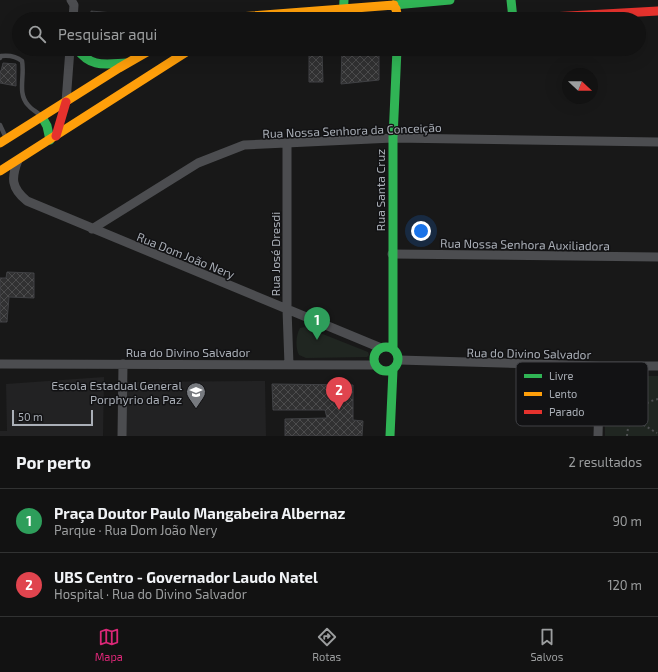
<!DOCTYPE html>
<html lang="pt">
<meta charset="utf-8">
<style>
:root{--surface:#121212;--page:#1b1b1b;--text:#f1f3f6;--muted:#9c9e9f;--line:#313232;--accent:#db2777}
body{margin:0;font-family:"Exo 2",sans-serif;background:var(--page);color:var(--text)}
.compass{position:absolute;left:562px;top:68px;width:36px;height:36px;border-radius:50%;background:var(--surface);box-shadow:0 4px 16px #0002;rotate:112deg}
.scale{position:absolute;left:12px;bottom:10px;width:81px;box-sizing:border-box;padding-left:4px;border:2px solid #aaafb7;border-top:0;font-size:11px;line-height:14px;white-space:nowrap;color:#aaafb7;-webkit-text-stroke:3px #121214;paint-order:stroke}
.you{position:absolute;left:421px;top:231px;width:14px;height:14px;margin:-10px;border:3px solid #fff;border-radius:50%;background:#1a73e8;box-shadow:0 0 0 6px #1a73e833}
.badge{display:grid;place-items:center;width:26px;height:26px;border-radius:50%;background:var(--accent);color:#fff;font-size:13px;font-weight:700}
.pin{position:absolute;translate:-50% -33px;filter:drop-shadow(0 1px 2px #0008)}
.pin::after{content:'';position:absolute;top:21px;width:14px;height:12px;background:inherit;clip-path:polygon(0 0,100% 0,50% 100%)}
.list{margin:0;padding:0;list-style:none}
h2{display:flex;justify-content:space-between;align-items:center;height:52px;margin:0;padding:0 16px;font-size:17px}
h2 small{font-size:13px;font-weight:400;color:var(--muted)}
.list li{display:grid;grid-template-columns:26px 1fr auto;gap:12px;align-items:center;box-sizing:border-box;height:64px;padding:0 16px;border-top:1px solid var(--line)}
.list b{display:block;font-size:15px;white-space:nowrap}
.list p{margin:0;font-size:13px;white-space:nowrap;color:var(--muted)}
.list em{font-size:13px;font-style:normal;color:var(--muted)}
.icon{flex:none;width:22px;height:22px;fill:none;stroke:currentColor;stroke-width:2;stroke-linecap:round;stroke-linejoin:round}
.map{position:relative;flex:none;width:658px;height:436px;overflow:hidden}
.search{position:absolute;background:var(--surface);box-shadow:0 4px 16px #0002;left:12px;right:12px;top:12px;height:44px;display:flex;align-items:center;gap:10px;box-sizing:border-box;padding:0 14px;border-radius:22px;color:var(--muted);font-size:15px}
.sheet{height:180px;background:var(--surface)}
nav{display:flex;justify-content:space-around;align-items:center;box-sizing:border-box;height:56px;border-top:1px solid var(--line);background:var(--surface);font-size:11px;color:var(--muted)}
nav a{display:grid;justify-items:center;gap:2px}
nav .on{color:var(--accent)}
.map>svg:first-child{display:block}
</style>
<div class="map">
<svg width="658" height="436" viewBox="0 0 658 436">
<defs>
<pattern id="building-cross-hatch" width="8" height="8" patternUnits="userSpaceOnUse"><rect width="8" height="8" fill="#313132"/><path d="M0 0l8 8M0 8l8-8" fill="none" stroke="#4c4c4d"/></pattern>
</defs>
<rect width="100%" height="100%" fill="#181818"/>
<path fill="#222223" d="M104,377L103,436H0V431H7L6,384Z
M265,381L266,436H126L125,382Z"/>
<path fill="#202621" d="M305,327L368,352L369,355L367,357L306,358L299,355C295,347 296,335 300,328Z
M605,376H658V436H605Z"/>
<path fill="url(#building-cross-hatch)" stroke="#404144" d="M91,11L124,14L123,19H90Z
M342,49H379V80L341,84Z
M309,51H322L323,82H309Z
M3,63L16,64V86L0,83V71H1Z
M7,272L34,273V298L9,297L7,322H0V278H6Z
M272,384L353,385V420L363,421L362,436H285V419L327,418L325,410H273Z"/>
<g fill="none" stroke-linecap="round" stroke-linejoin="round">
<path stroke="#4e4f51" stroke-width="2" stroke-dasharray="2 3" stroke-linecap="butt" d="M622,412L657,433
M627,436C628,418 640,403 658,399"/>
<path stroke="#4c4d50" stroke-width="4.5" d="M0,58L1,56C10,55 16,56 22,61C25,76 17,93 28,105C31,109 37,112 41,116
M0,125L6,138"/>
<path stroke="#4c4d50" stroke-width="9" d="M71,0L74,5L73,19
M66,102L70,49
M287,143V309L289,365
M18,160C11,178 11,188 27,201L381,348
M92,229L198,163L244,145L393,138L658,142
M392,254L658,257
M399,360L600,366H658
M0,364L375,365
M122,436L123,364
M598,436L600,366"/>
<path stroke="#30b455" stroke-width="9" d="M511,0L513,19
M394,5L450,0
M343,19L344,0
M77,49C91,68 105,64 126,63
M42,117L47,126L50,140
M374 359a12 12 0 1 1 24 0a12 12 0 1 1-24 0Z
M393,348V138L397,49
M390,436L393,370"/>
<path stroke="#ff9f0a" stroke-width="9" d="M393,5L396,9L398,19
M231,19L239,17L394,5
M0,143L119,68L152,49
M0,171L191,49"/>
<path stroke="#e5322d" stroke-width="9" d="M515,19L658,11
M56,136L66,102"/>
</g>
<defs>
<symbol id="school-pin" viewBox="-11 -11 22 30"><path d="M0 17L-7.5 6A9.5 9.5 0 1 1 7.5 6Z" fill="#777a7f" stroke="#121214"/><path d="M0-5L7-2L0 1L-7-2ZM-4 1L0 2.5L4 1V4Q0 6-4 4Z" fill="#fff"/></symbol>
</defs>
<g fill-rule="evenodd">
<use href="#school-pin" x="185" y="381" width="22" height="30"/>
</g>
<g text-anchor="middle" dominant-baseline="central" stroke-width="3" stroke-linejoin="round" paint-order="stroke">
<g font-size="12" fill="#aaafb7" stroke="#121214">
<text transform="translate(352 130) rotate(-2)">Rua Nossa Senhora da Conceição</text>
<text transform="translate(380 190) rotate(-90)">Rua Santa Cruz</text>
<text transform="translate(525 244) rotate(1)">Rua Nossa Senhora Auxiliadora</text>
<text transform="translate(275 254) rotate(-90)">Rua José Dresdi</text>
<text transform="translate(186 255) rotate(22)">Rua Dom João Nery</text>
<text x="188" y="352">Rua do Divino Salvador</text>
<text transform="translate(529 353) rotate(1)">Rua do Divino Salvador</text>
</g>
<g font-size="12" fill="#aaafb7" stroke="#121214" text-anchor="end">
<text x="182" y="385">Escola Estadual General<tspan x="182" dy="14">Porphyrio da Paz</tspan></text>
</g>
</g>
<rect x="516" y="362" width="132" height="64" rx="6" fill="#121214" stroke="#404145" stroke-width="1"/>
<rect x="524" y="374" width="18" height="4" fill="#30b455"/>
<rect x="524" y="392" width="18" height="4" fill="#ff9f0a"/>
<rect x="524" y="410" width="18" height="4" fill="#e5322d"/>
<g font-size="11" fill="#aaafb7">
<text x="549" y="380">Livre</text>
<text x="549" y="398">Lento</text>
<text x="549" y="416">Parado</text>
</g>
</svg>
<svg class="compass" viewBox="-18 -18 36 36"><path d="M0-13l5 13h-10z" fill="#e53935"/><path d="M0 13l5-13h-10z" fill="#9c9e9f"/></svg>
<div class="scale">50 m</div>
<div class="you"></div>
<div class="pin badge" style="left:317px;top:340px;background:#2e9e5b">1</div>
<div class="pin badge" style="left:339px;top:410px;background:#e0444e">2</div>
<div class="search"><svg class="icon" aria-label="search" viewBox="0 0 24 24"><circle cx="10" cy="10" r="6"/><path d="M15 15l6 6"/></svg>Pesquisar aqui</div>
</div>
<section class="sheet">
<h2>Por perto<small>2 resultados</small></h2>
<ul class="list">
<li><span class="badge" style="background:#2e9e5b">1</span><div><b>Praça Doutor Paulo Mangabeira Albernaz</b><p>Parque · Rua Dom João Nery</p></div><em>90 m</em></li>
<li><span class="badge" style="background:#e0444e">2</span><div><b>UBS Centro - Governador Laudo Natel</b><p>Hospital · Rua do Divino Salvador</p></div><em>120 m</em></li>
</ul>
</section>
<nav>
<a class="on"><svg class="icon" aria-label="map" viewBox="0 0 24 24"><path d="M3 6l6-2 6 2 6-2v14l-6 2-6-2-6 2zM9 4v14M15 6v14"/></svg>Mapa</a>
<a><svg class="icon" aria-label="directions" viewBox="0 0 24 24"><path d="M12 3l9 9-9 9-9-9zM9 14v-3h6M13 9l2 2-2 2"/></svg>Rotas</a>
<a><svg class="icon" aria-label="saved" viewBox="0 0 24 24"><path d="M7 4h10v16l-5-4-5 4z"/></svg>Salvos</a>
</nav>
